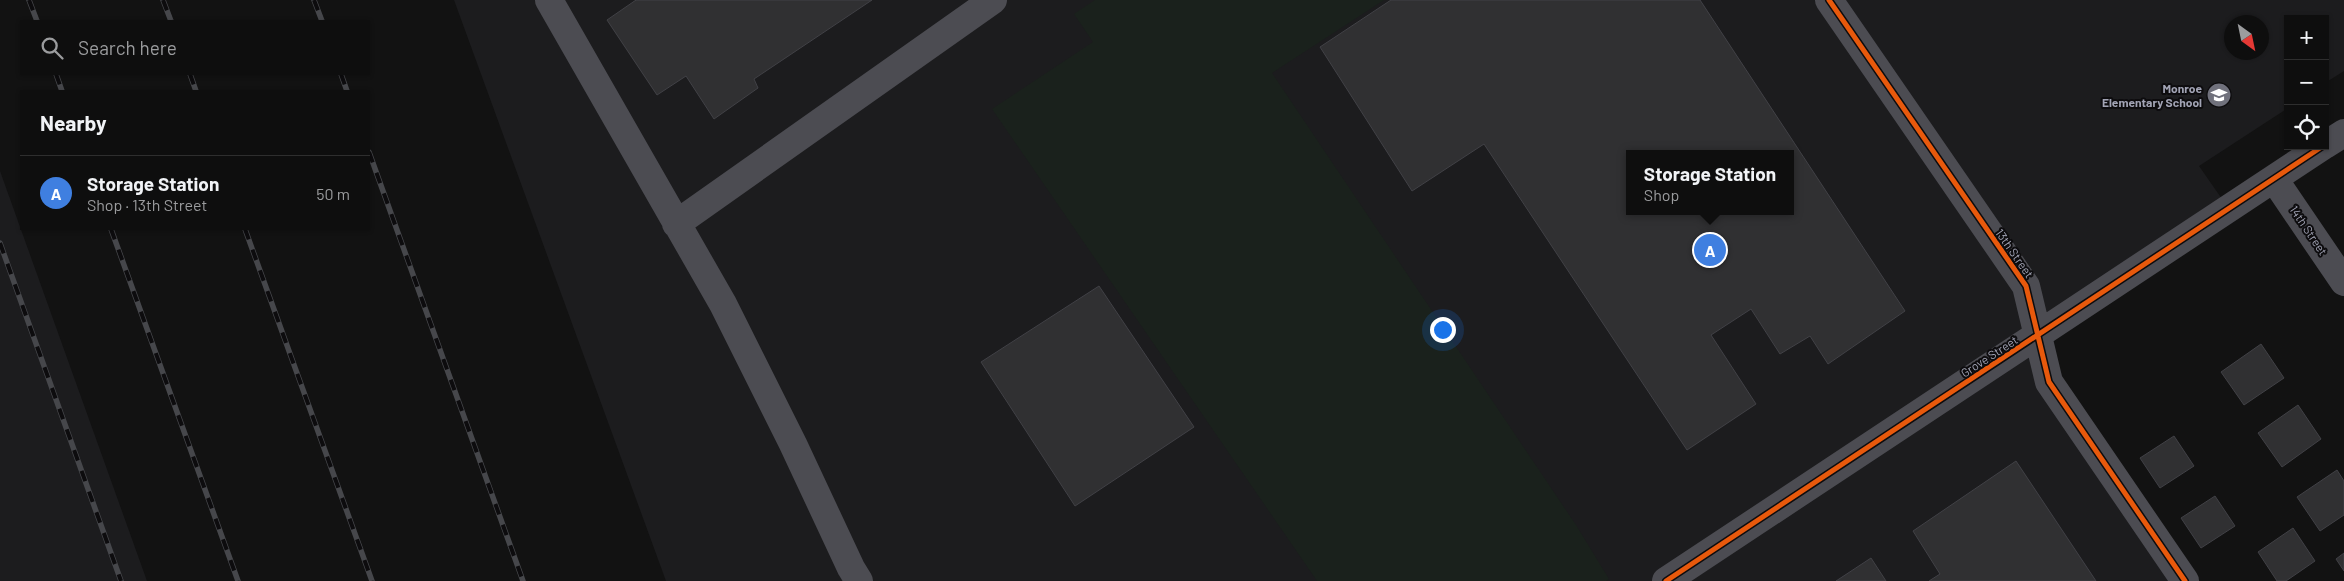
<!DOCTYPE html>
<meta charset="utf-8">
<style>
:root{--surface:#0e0e0e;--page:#171717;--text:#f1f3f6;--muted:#9b9c9e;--line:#2e2e2e;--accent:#7c3aed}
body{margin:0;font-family:Barlow,sans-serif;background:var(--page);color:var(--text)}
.controls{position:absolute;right:15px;top:15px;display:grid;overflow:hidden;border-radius:0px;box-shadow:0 1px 4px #0004}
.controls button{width:45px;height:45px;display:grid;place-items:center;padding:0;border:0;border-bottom:1px solid var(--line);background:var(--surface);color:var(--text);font:25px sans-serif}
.compass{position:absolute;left:2224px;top:15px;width:45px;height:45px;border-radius:50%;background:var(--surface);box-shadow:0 1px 4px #0004;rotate:147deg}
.you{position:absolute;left:1442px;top:329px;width:18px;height:18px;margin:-12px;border:4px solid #fff;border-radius:50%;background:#1a73e8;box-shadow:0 0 0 8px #1a73e833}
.badge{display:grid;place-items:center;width:32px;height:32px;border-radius:50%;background:var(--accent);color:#fff;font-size:16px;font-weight:700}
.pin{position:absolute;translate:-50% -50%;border:2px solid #fff;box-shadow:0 1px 5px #0006}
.popup{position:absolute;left:1626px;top:150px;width:168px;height:65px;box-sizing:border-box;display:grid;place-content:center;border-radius:0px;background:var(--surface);filter:drop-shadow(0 1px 4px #0005);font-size:16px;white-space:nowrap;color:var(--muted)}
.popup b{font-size:19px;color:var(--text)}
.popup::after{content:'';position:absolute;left:50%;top:100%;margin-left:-10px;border:10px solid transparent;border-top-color:var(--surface)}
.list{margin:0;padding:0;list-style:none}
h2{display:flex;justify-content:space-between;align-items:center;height:65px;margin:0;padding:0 20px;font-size:21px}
h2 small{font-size:16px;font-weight:400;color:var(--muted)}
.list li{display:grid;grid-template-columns:32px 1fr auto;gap:15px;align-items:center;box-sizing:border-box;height:75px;padding:0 20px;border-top:1px solid var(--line)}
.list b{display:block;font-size:19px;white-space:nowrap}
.list p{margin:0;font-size:16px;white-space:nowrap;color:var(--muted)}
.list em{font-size:16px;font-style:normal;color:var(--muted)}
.icon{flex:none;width:28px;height:28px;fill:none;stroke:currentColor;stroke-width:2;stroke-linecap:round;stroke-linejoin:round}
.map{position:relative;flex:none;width:2344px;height:581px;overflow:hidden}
.search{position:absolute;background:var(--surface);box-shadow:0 1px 4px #0004;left:20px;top:20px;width:350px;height:55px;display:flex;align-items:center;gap:12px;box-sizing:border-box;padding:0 18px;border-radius:0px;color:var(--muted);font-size:19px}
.panel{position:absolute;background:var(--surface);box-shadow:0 1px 4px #0004;left:20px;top:90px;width:350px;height:140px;border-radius:0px}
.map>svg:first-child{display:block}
</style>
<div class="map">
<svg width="2344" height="581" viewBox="0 0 2344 581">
<rect width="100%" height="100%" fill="#121212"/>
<path fill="#1c1c1e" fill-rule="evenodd" d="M454,0H2344V71L2325,83V19H2288V108L2199,166L2229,209L2039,335L2049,382L2185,581H666ZM2232,22H2262V52H2232ZM1630,154H1790V211H1630Z
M0,171L147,581H0Z"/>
<path fill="#1a211c" d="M1095,0H1384L1272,73L1576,525L1609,579L1606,581H1317L992,109L1093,42L1074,14Z"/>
<path fill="#303032" stroke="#414146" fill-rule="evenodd" d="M636,0H635H872L754,79L758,88L714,119L686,76L657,95L607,20Z
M1391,0H1700L1905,311L1828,364L1810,336L1780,354L1751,309L1711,335L1756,404L1687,450L1484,144L1412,191L1320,47ZM1630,154H1790V211H1630Z
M1099,286L1194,427L1075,506L981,362Z
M2261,344L2284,378L2244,405L2221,372Z
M2298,405L2321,439L2282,467L2258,433Z
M2174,436L2194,466L2160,488L2140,458Z
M2016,461L2096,581H1929L1940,574L1913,531Z
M2337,470L2344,481V515L2320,531L2297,497Z
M2215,496L2235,526L2201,548L2181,518Z
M2293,528L2315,561L2286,581H2277L2258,552Z
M2344,553V571L2336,559Z
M1871,558L1886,581H1836Z"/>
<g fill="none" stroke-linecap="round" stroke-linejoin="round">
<path stroke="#4c4c52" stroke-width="28" d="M549,0L723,304L793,444L851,568L859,581
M1829,0L2026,286L2049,382L2185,581
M2325,145L2344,133
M2274,179L2344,282
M676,224L993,0
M1666,581L2323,146"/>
<defs>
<path id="rail" d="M29,0L37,21
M163,0L171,21
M314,0L322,21
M56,74L62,91
M190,74L196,91
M341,74L347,91
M369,152L523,581
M111,229L238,581
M245,229L372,581
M0,243L121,581"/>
</defs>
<use href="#rail" stroke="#46474b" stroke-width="5.5"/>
<use href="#rail" stroke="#0d0c0e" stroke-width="4" stroke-dasharray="11" stroke-linecap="butt"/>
<defs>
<path id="cycleway" d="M1829,0L2026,286L2049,382L2185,581
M1666,581L2323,146"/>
</defs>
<use href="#cycleway" stroke="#0d0c0e" stroke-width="8"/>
<use href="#cycleway" stroke="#e8590c" stroke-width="5"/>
</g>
<defs>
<symbol id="school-disc" viewBox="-11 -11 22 22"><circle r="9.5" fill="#70717c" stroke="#0d0c0e"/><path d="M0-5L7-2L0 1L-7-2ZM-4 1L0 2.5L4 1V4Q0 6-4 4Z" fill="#fff"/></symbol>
</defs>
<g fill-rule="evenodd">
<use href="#school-disc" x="2205" y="81" width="28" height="28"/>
</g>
<g text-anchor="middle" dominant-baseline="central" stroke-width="4" stroke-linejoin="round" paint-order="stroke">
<g font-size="12" font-weight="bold" fill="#a2a4b5" stroke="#0d0c0e" text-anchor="end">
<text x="2202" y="88">Monroe<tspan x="2202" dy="14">Elementary School</tspan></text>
</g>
<g font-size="12" fill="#a2a4b5" stroke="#0d0c0e">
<text transform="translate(2309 230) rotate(56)">14th Street</text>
<text transform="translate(2015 253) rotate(55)">13th Street</text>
<text transform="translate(1989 356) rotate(-33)">Grove Street</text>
</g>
</g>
</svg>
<div class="controls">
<button>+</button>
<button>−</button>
<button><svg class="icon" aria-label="locate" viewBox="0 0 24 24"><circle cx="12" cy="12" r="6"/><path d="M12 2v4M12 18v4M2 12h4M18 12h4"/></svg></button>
</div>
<svg class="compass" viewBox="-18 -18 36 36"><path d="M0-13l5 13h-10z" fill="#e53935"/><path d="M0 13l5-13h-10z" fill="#9b9c9e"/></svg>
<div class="you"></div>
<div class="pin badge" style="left:1710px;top:250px;background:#3f7fe0">A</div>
<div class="popup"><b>Storage Station</b>Shop</div>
<div class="search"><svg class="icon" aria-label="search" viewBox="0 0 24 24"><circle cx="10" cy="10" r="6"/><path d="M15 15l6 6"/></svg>Search here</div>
<section class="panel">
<h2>Nearby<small></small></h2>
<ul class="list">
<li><span class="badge" style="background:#3f7fe0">A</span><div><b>Storage Station</b><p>Shop · 13th Street</p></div><em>50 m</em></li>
</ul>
</section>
</div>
